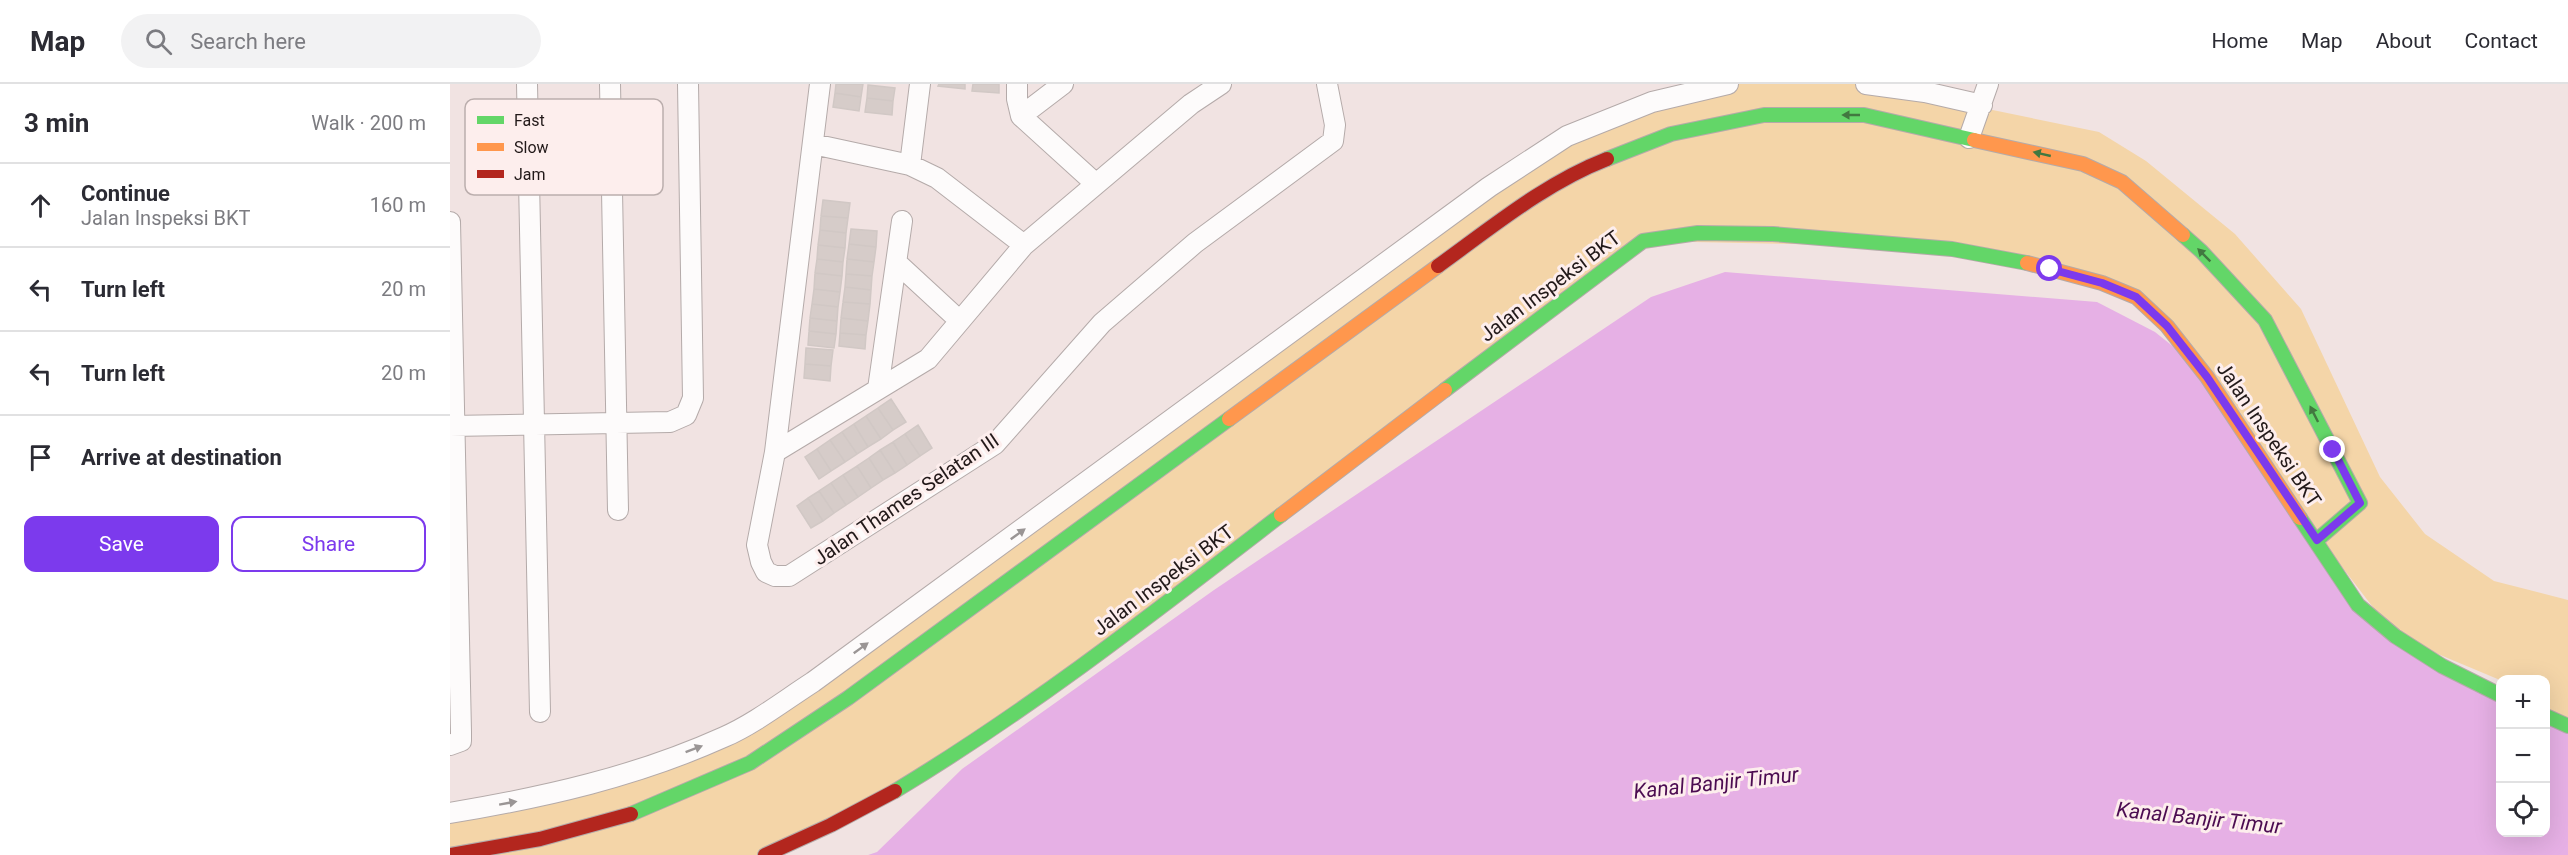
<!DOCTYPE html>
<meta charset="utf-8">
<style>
:root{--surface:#fff;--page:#f2f2f3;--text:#2b2b33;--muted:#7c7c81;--line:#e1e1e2;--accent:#7c3aed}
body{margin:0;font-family:Roboto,sans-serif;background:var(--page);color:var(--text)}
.controls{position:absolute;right:18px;bottom:18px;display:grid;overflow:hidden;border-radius:12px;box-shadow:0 6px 24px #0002}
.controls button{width:54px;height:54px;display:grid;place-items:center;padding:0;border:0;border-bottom:2px solid var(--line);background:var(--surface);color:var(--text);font:30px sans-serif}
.stop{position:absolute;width:18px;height:18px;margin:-14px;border:4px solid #7c3aed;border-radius:50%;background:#fff}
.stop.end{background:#7c3aed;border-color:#fff;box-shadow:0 2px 6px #0008}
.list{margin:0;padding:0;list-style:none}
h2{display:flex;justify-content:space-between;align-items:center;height:78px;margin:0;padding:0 24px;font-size:26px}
h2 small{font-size:20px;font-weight:400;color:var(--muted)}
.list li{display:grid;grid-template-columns:39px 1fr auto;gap:18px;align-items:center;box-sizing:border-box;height:84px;padding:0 24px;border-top:2px solid var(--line)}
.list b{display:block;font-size:22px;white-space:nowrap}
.list p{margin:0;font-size:20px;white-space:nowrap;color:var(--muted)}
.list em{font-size:20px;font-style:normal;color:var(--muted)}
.actions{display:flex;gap:12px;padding:18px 24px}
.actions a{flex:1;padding:14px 0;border:2px solid var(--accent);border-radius:12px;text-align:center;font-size:21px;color:var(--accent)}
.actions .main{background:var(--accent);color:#fff}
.icon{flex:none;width:33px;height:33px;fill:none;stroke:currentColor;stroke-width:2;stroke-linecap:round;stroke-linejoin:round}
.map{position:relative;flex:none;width:2118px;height:771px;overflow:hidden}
header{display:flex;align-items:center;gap:36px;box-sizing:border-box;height:84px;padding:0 30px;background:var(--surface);border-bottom:2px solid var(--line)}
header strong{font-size:28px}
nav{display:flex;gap:33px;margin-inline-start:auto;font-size:21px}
.search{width:420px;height:54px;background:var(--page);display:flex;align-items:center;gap:15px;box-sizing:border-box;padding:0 21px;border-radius:33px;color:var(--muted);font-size:22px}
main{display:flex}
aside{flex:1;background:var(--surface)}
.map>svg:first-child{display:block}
</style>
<header>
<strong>Map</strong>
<div class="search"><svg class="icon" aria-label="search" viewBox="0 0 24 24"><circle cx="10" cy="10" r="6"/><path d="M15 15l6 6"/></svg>Search here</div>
<nav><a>Home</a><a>Map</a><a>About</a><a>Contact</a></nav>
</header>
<main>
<aside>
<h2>3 min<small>Walk · 200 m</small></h2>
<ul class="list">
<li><svg class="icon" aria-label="ahead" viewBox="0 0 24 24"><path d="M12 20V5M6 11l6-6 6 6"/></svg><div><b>Continue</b><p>Jalan Inspeksi BKT</p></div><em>160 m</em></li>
<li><svg class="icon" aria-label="left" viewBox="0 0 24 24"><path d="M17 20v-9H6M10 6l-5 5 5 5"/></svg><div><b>Turn left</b></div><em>20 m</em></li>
<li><svg class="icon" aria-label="left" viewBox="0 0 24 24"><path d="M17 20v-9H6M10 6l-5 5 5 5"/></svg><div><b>Turn left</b></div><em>20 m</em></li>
<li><svg class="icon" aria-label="arrive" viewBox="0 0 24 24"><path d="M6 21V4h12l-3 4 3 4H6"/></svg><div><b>Arrive at destination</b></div></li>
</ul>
<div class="actions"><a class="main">Save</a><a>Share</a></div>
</aside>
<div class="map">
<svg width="2118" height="771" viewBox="0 0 2118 771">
<rect width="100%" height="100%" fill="#f1e3e2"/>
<path fill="#f4d5a8" d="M1278,0H1416L1649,48L1696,77L1785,150L1851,225L1930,393L1975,450L2044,497L2118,516V642L2096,632V596H2050L1945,552L1685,213L1483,163L1193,157L473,692L315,771H0V728L74,716L276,652L1117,52Z"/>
<path fill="#e6b0e5" d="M1275,188L1647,218L1705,248L1750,284L1908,521L2050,611V748H2096V632L2118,642V771H418L427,768L512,685L764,506L1201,213Z"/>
<path fill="#d6ccc9" stroke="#d1c8c5" stroke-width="1.5" d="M386,0H413L411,13L385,9Z
M489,0H515V5L488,2Z
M523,0H549V9L522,7Z
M418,1L445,4L443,17L417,14Z
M385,9L411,13L409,27L383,23Z
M417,14L443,17L442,31L415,28Z
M373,116L400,119L398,134L371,132Z
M371,132L398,134L396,149L370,146Z
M401,145L427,147L426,163L399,160Z
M370,146L396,149L395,164L368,161Z
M399,160L426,163L424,178L397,175Z
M368,161L395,164L393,178L367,175Z
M367,175L393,178L392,192L365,189Z
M397,175L424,178L422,192L396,190Z
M365,189L392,192L390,208L364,205Z
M396,190L422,192L421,206L395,203Z
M395,203L421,206L420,220L393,218Z
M364,205L390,208L388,223L362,220Z
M393,218L420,220L418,237L391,234Z
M362,220L388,223L387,237L360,234Z
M360,234L387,237L386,250L359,247Z
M391,234L418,237L416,251L390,249Z
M359,247L386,250L384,264L358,261Z
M390,249L416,251L415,265L389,262Z
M356,264L383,266L381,282L355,280Z
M355,280L381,282L380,297L354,294Z
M441,315L456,338L443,346L428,324Z
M428,324L443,346L431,355L416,332Z
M416,332L431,355L418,363L404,340Z
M404,340L418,363L407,370L392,348Z
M468,341L482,364L470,372L455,350Z
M392,348L407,370L395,378L380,356Z
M455,350L470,372L457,381L443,358Z
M380,356L395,378L381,387L367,365Z
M443,358L457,381L445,389L430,366Z
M367,365L381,387L369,395L355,373Z
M430,366L445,389L433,396L419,374Z
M419,374L433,396L421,404L407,382Z
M407,382L421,404L408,413L393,391Z
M393,391L408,413L396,421L381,399Z
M381,399L396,421L384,429L369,407Z
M369,407L384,429L373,437L358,414Z
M358,414L373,437L361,444L347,422Z"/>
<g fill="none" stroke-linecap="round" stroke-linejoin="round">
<defs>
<path id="street" d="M77,0L90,628
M160,0L168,426
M370,0L325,368L307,461L311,478L316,488L325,492H339L545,360L652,239L745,159L883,57L885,41L877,0
M567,0V15L571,32L646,100
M1416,0L1475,8L1532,21
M571,32L613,0
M1519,54L1538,0
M363,60L460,81L487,94L574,161
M460,81L470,0
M0,138L11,648V657L0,661
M446,178L510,237
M428,305L452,137
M0,342L220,338L236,331L243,314L238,0
M325,368L478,275L574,161L741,20L771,0
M0,729C95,713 185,693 274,653C304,640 335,616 363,598L1039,103L1117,52L1202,18L1278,0"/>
<path id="fast" d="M1157,75L1221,50L1314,31H1414L1524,56
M1733,151L1751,167L1815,236L1910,419L1867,456
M995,306L1193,157L1248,149L1323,150L1502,165L1577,179
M1850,434L1908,521L1945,552L1992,582L2050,611
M2096,632L2118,642
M445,707C581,625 705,528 831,431
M181,730L300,679L398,614L779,335"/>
<path id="slow" d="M1524,56L1633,80L1672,98L1733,151
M1577,179L1652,199L1686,213L1717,242L1757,293L1850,434
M779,335L988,182
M831,431L995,306"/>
<path id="jam" d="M988,182C1041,144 1095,99 1157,75
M0,771L90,755L181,730
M315,771L381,741L445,707"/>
</defs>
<use href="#street" stroke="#b4aaa9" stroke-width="22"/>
<use href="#fast" stroke="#b4aaa9" stroke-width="16"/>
<use href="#slow" stroke="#b4aaa9" stroke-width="16"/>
<use href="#jam" stroke="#b4aaa9" stroke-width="16"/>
<use href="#street" stroke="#fdfbfb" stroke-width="20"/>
<use href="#fast" stroke="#63d668" stroke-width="14"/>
<use href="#slow" stroke="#ff974d" stroke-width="14"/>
<use href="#jam" stroke="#b3261e" stroke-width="14"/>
</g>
<defs><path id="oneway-solid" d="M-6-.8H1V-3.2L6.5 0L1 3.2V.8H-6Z" transform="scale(1.5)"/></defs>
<g fill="#427840">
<use href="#oneway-solid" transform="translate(1401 31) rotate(180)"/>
<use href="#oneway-solid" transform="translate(1592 70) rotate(-167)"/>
<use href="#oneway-solid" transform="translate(1754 171) rotate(-135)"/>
<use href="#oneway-solid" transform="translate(1864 330) rotate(-117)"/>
</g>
<g fill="#9a9595">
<use href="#oneway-solid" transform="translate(568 450) rotate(-36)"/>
<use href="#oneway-solid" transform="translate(411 564) rotate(-36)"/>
<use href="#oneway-solid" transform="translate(244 665) rotate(-21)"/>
<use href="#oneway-solid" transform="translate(58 719) rotate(-10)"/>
</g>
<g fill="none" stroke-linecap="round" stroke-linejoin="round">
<path stroke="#7c3aed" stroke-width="8" d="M1600,185L1652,199L1686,213L1717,242L1757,293L1867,456L1910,419L1883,366"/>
</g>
<g text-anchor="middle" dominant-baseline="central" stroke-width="6" stroke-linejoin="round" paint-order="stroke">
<g font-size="20" fill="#221919" stroke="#fdeeed">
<text transform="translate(1100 202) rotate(-37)">Jalan Inspeksi BKT</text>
<text transform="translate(1819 350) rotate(56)">Jalan Inspeksi BKT</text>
<text transform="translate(456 415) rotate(-34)">Jalan Thames Selatan III</text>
<text transform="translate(713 496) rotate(-37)">Jalan Inspeksi BKT</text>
</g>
<g font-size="21" font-style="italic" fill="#4c0c51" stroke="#fdeeed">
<text transform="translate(1266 699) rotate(-6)">Kanal Banjir Timur</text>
<text transform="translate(1749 734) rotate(6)">Kanal Banjir Timur</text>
</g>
</g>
<rect x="15" y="15" width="198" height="96" rx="9" fill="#fdeeed" stroke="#bbaead" stroke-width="1.5"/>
<rect x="27" y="32" width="27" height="8" fill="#63d668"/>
<rect x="27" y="59" width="27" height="8" fill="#ff974d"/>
<rect x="27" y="86" width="27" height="8" fill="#b3261e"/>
<g font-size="16" fill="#221919">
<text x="64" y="42">Fast</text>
<text x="64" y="69">Slow</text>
<text x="64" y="96">Jam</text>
</g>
</svg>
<div class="controls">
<button>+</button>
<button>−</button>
<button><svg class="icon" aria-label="locate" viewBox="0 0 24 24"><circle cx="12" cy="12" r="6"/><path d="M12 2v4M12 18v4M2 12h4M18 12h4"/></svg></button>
</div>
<div class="stop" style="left:1600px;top:185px"></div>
<div class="stop end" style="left:1883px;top:366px"></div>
</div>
</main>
